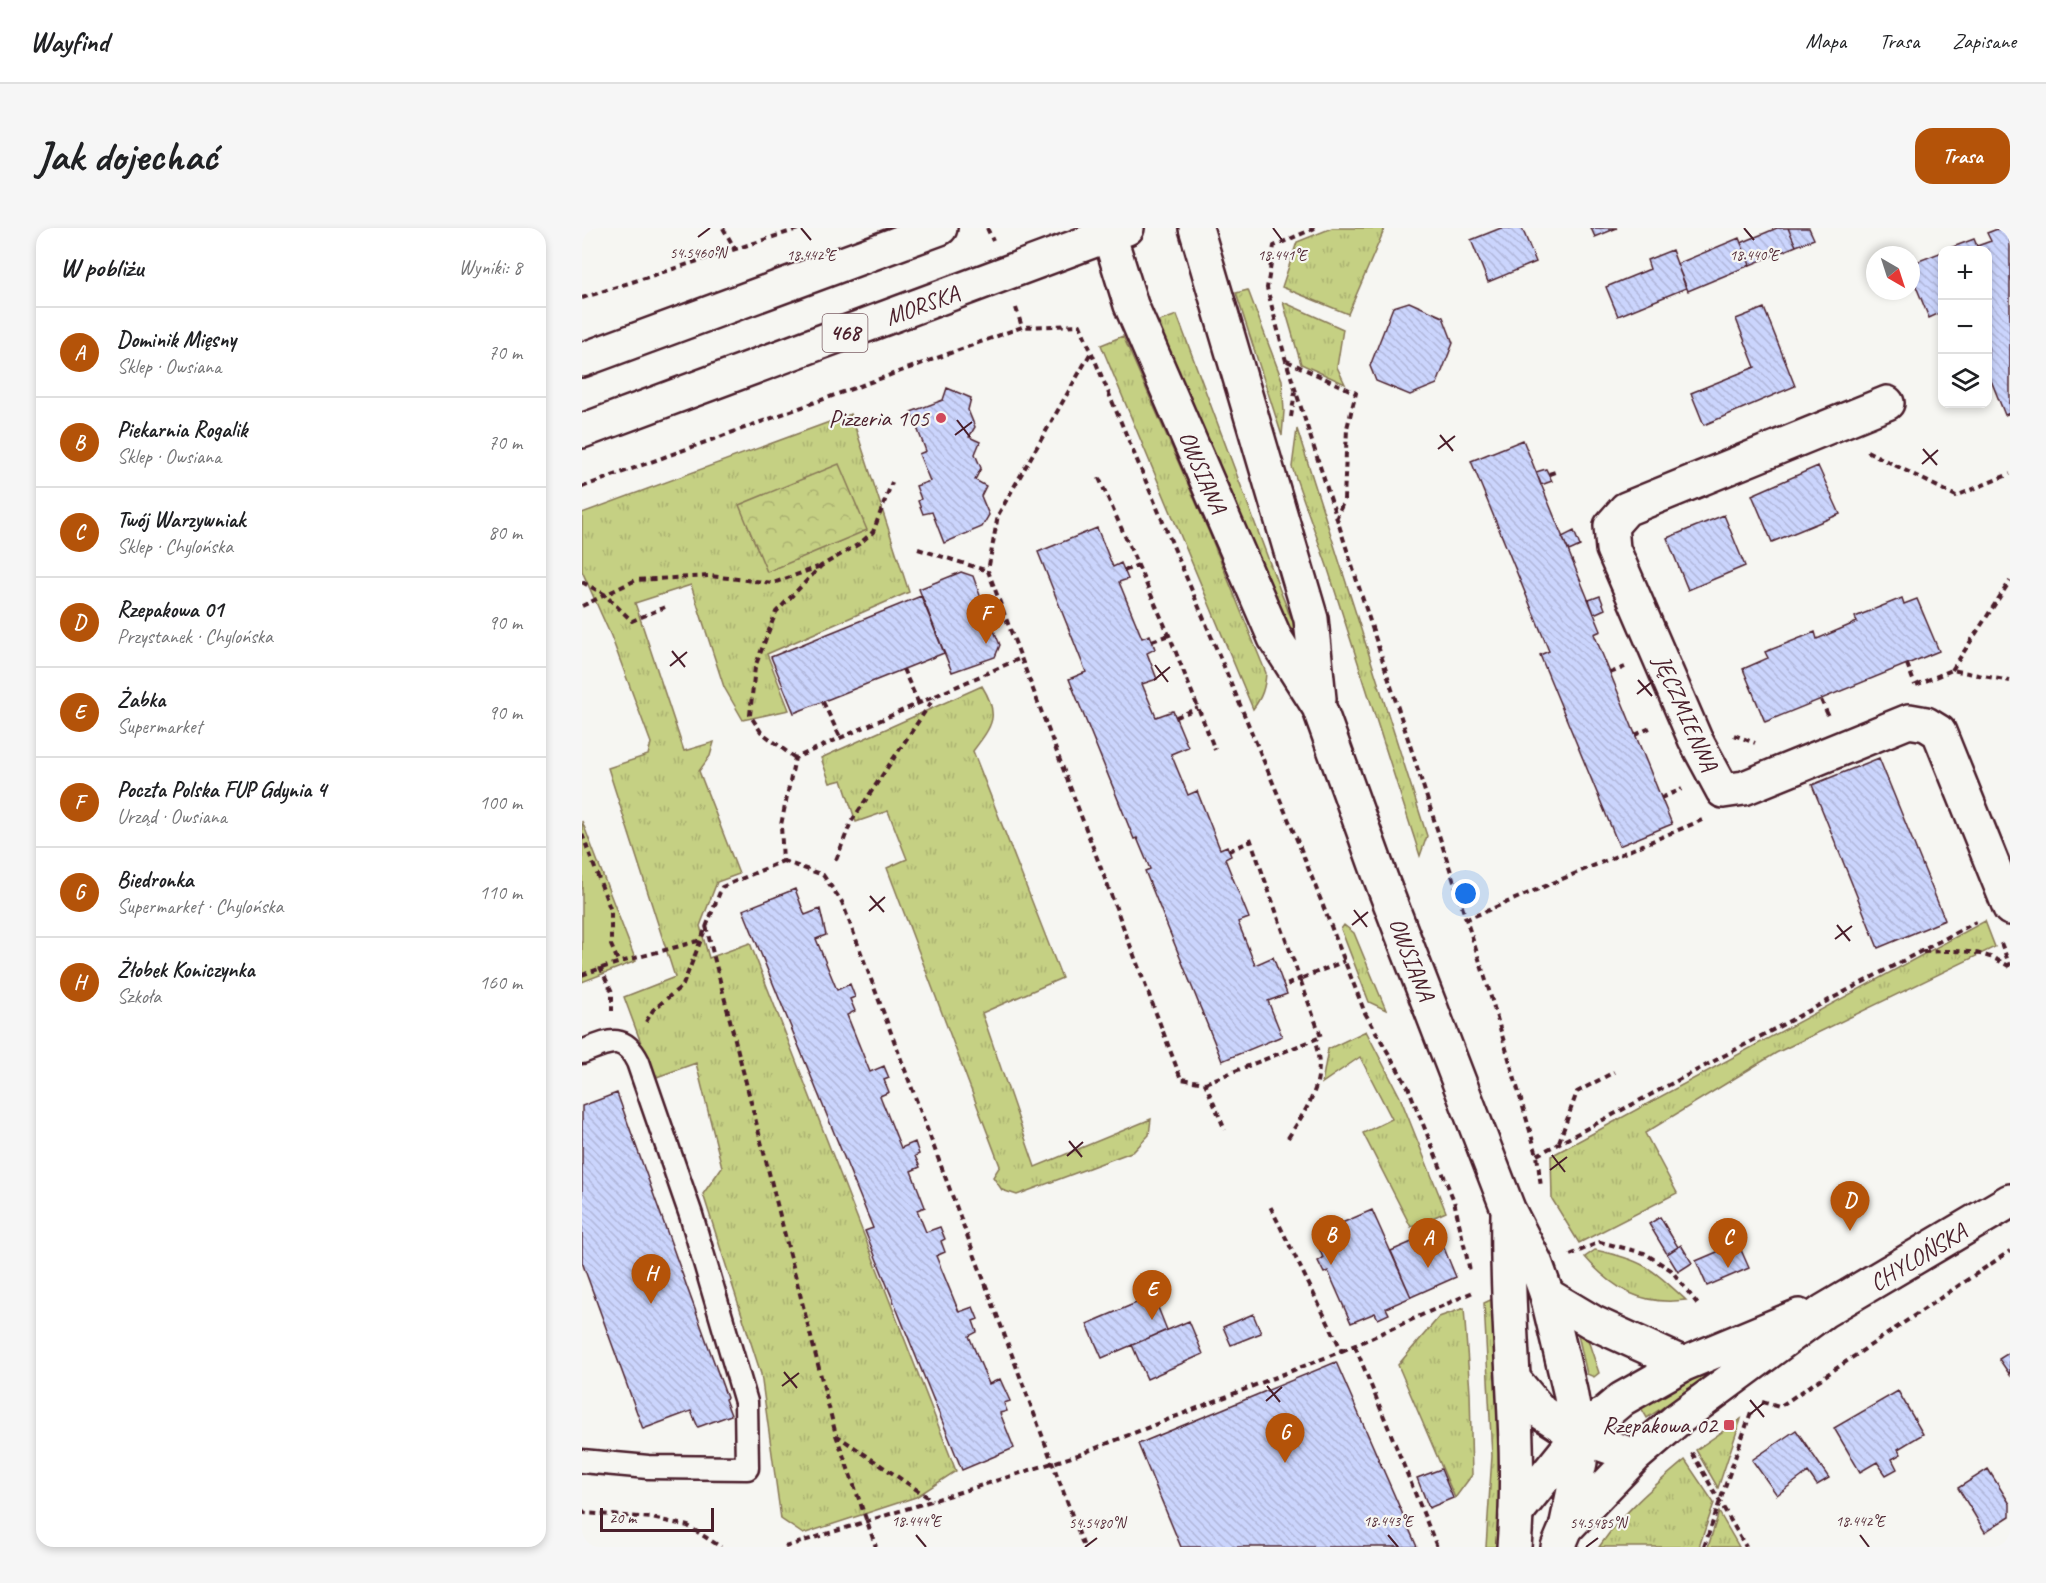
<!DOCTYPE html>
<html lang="pl">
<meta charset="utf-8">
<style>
:root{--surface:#fff;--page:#f6f6f6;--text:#202124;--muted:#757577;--line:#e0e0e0;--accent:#b45309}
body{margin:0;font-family:Caveat,sans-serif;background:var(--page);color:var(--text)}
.controls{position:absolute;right:18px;top:18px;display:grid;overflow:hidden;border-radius:12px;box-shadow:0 3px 9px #0003}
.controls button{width:54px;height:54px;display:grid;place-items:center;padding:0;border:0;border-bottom:2px solid var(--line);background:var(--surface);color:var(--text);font:30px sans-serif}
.compass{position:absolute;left:1284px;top:18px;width:54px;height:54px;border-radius:50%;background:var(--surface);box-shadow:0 3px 9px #0003;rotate:141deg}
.scale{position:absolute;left:18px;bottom:15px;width:114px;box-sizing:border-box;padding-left:6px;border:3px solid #4a1f2b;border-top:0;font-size:16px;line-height:21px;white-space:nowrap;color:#4a1f2b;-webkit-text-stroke:4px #f6f6f2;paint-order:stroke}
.you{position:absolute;left:884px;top:666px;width:21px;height:21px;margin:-15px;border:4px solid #fff;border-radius:50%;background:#1a73e8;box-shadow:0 0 0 9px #1a73e833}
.badge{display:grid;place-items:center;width:39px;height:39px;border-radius:50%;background:var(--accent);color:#fff;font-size:20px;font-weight:700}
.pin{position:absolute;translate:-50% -50px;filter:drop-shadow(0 2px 3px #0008)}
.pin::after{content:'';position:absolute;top:32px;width:21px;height:18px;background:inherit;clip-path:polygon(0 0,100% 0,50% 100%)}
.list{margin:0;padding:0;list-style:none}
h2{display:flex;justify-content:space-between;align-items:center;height:78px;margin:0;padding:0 24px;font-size:26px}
h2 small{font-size:20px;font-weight:400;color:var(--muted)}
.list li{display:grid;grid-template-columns:39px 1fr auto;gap:18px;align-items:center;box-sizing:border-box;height:90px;padding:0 24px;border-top:2px solid var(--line)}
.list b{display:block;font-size:22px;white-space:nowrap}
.list p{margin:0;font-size:20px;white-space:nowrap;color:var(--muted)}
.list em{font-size:20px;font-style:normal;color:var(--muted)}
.icon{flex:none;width:33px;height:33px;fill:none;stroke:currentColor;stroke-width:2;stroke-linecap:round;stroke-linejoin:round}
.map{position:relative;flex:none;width:1428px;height:1319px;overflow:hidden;border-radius:18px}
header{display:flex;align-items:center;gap:36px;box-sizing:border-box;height:84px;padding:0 30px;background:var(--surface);border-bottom:2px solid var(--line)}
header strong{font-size:28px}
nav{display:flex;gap:33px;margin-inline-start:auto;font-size:21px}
.intro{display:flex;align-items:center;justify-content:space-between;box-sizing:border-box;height:144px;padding:0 36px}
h1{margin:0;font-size:42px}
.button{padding:15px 27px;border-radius:18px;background:var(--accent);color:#fff;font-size:21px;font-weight:700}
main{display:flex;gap:36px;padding:0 36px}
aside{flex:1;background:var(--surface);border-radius:18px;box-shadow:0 3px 9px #0003}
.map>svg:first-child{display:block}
</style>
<header>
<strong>Wayfind</strong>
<nav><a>Mapa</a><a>Trasa</a><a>Zapisane</a></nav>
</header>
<div class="intro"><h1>Jak dojechać</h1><a class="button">Trasa</a></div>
<main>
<aside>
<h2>W pobliżu<small>Wyniki: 8</small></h2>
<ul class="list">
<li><span class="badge">A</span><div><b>Dominik Mięsny</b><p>Sklep · Owsiana</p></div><em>70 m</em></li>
<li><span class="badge">B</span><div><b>Piekarnia Rogalik</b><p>Sklep · Owsiana</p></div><em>70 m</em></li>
<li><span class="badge">C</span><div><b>Twój Warzywniak</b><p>Sklep · Chylońska</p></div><em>80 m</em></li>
<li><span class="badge">D</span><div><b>Rzepakowa 01</b><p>Przystanek · Chylońska</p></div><em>90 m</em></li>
<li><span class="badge">E</span><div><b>Żabka</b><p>Supermarket</p></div><em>90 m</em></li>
<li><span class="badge">F</span><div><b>Poczta Polska FUP Gdynia 4</b><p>Urząd · Owsiana</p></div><em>100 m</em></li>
<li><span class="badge">G</span><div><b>Biedronka</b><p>Supermarket · Chylońska</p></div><em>110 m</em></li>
<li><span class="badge">H</span><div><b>Żłobek Koniczynka</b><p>Szkoła</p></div><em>160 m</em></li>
</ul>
</aside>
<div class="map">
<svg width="1428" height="1319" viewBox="0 0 1428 1319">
<defs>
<pattern id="grass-tufts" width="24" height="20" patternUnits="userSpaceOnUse" patternTransform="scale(1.5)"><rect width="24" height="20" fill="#c5d083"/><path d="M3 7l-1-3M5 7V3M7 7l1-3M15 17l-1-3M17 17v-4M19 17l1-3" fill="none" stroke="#abb271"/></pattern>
<pattern id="forest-crowns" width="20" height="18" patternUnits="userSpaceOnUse" patternTransform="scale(1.5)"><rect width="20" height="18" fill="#c5d083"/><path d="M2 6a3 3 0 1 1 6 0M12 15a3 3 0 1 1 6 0" fill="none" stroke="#abb271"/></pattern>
<pattern id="building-back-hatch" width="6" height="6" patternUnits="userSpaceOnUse" patternTransform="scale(1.5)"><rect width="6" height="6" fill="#cbd5fd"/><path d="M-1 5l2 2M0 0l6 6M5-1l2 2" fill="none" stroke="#b0b6d9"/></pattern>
</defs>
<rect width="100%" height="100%" fill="#f6f6f2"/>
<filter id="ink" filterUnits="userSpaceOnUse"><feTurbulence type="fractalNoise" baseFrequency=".0167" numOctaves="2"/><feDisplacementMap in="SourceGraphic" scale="12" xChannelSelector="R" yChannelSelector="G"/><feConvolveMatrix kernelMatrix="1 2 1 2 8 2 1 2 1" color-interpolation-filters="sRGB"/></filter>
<g filter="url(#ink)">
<path fill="url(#grass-tufts)" stroke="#887857" stroke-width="1.5" d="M750,0H803L766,86L700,59L715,14Z
M666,62L700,152L702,183L700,208L654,65Z
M701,74L761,101L755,139L763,156L719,136Z
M595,87L699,365L728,436L724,448L578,105L575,94Z
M541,108L626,302L684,445C683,460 680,469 671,481L519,117Z
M269,186L327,364L185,426L207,482L161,492L142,459L109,357L53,375L102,523L132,514L128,528L117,543L157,646L135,654L118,698L127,730L168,715L374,1243L334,1269L221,1306L199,1291L179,1146L121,966L140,939L114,835L72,850L42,769L93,749L26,540L66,527L69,515L29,408L0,343V285Z
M715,201L845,608L838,628L745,338L710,239Z
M400,458C418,487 411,497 391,523L480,750L400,785L453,939L569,891L567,907L552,923L435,967L420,962L411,949L418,938L305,640L325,631L306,583L274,594L260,552L248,555L239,530Z
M1403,693L1413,719L1194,825L1063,905L1095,965L997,1015L970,971L969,928Z
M762,697L772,705L804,782L787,774L759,701Z
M784,803L818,869L864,984L829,999L781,905L810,891L778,829L740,855L746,821Z
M1013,1022C1061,1032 1068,1039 1104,1072C1059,1078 1031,1061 1003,1029Z
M915,1069L922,1144L918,1319H904L910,1228L902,1075Z
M882,1080L888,1164L890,1247L873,1270L816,1137L857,1089Z
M992,1089L1000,1094L1017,1145L1012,1149L1005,1146Z
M1153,1132L1065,1190L1054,1171Z
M1159,1191L1136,1260L1114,1222Z
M1103,1232L1132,1275L1117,1319H1017C1041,1284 1071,1259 1103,1232Z
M1137,1284L1157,1319H1126Z"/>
<path fill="url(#forest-crowns)" stroke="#887857" stroke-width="1.5" d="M257,236L285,302L185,344L157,277Z"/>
<path fill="#c5d083" stroke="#887857" stroke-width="1.5" d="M0,593L54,733L0,754Z"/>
<path fill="url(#building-back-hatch)" stroke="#4a1f2b" stroke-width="1.5" d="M919,0H940L954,34L906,54L889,12Z
M1009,0H1035L1013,9Z
M1195,0H1206L1214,18L1168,37L1159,15Z
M1206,0H1227L1232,11L1214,18Z
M1418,0H1428V185L1423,187L1406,145V22H1363L1392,11L1395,18L1409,13L1405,5Z
M1157,10L1168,37L1106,63L1095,36Z
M1090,22L1104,60L1036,88L1024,59L1068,41L1065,32Z
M1360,24V84L1347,90L1329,46V36Z
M827,74L861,89L871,115L855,156L828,167L794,153L788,138L811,79Z
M1182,80L1213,158L1122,197L1109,165L1173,139L1154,91Z
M365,160L389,170L386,182L393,199L387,209L398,214L393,226L399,240L393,252L404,258L399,268L407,287L400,299L362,315L350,284L341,286L336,273L339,271L334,258L348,253L337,226L344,223L329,184L361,172Z
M941,212L1019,403L1012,406L1090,596L1037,618L958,427L967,423L889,233Z
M1236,238L1258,286L1190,314L1170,267Z
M964,241L970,253L959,257L954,244Z
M1142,287L1163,338L1106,362L1085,310Z
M515,300L531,339L539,335L546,351L537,354L560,410L568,407L573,421L565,425L575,451L560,456L574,489L591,483L606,519L589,526L606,567L615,563L638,621L645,618L649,628L643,631L667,690L656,694L673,737L691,729L705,766L686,773L700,808L640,833L563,643L568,641L555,610L552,611L487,451L504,444L456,324Z
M992,303L998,318L987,323L980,309Z
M379,344L391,348L400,373L413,379L408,393L418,417L413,429L370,444L337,361Z
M339,368L362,425L212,485L189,429Z
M1018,368L1023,381L1012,386L1007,372Z
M1320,370L1322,376L1335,371L1357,423L1183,494L1161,441L1186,430L1183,424L1233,404L1235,411L1275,394L1273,389Z
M1297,530L1363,692L1296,720L1230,557Z
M213,661L223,687L238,681L244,707L234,711L255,762L268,756L273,769L268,771L273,783L265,787L288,844L302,838L307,850L302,852L307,864L298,868L319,920L333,914L337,926L333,928L338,939L329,943L343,979L335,982L344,1004L358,999L363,1011L359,1013L363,1024L354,1028L377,1084L391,1079L396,1091L391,1093L395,1104L387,1108L407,1156L418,1151L428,1173L422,1175L425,1183L418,1185L432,1220L380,1242L283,1003L291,1000L161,682Z
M35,865L145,1170L143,1171L149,1187L116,1199L109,1183L61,1201L0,1034V878Z
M790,982L829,1069L804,1080L807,1086L796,1091L793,1085L769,1095L746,1043L742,1045L736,1033L741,1030L732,1007Z
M1078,989L1096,1019L1085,1026L1067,996Z
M855,1003L874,1049L829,1069L809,1023Z
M1156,1015L1167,1040L1125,1058L1114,1033Z
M1099,1017L1110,1035L1096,1044L1085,1026Z
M580,1064L584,1073L575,1077L585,1102L520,1130L505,1096Z
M671,1086L679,1105L649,1117L641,1099Z
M607,1093L621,1126L565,1151L550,1117Z
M1428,1124V1147L1417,1131Z
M754,1134L835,1319H599L556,1216Z
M1316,1163L1341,1206L1316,1221L1319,1226L1310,1231L1315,1241L1304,1247L1295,1234L1278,1244L1252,1200Z
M1214,1202L1247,1250L1235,1257L1226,1244L1195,1267L1170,1232Z
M859,1241L871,1270L847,1280L835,1250Z
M1406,1241L1428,1276V1288L1403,1304L1376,1260Z"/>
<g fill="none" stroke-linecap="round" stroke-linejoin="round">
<defs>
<path id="lane" d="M0,824C26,814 41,804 56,834L109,987L164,1174L165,1240L66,1239L0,1233"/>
<path id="street" d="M1305,175L1044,281L1029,298L1031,321L1113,511L1141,563L1162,560L1327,493L1344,496L1357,504L1428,680
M965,1067L1012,1095L1102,1136
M932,1152L959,1184L996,1208L1053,1228
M934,1285L996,1208L1040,1171L1102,1136L1217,1088
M984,1300L1053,1228L1096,1191L1242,1083L1428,973"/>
<path id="secondary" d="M525,0L549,77L693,410L737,479L799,651L926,981L953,1034L965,1067L988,1163L996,1208L998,1234L984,1300L976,1319
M614,0L729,391L737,471
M926,986C923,1097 941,1208 932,1319"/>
<path id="primary" d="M0,132L358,0
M0,203L545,0"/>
</defs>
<use href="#lane" stroke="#4a1f2b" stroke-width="27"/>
<use href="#street" stroke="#4a1f2b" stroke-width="38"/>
<use href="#secondary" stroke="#4a1f2b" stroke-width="38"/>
<use href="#primary" stroke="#4a1f2b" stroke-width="38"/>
<path stroke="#4a1f2b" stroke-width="4" stroke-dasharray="6 4.5" stroke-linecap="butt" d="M141,0L153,21
M405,0L411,13
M733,0L692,18L685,60L704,133L906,759L955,927L959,959
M0,70L219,0
M434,80L440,99
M508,126L416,287L406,343L599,851L623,855L643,902
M705,133L774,165L765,200L762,272L754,291
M709,189L713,164
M1285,223L1374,268L1428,246
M967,246L976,243
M517,250L587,407L633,522
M0,259L440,99L498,97L718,619L783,785L826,859L872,973L888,1043
M336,321L406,343
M542,343L556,337
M0,354L22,366L50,393L83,379
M0,378L54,352L128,348L191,355L236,339
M570,413L587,407
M1325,436L1333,457
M321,441L337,476
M1370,442L1428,353
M1028,445L1043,439
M1334,457L1370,442L1428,453
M1239,472L1246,487
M241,474L259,511
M594,489L616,480
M1053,507L1068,500
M1152,507L1173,515
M213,530L179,504L168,487L173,439L194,384L239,338L277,316L291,304L310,254
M1079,570L1100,561
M0,606L29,683V717L36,733
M668,610L718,751L702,758
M647,623L669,613
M254,632L269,594L352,470
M201,633L241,647L260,674L502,1319
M883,692L1120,592
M124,698L254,1207L294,1319
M1419,715L1428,738
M1341,724C1373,722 1401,721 1428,739
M18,739L30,764V783
M0,747C39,732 79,724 119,712
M64,794L71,782L101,757L140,659L201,633L199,597L213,530L439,430
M623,855L739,809L718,751L763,733
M706,910C727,877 746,852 732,811
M977,914L995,864L1032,844
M955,927L1394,694
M988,1027L1018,1014L1062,1025L1089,1042L1118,1079
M773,1118L855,1319
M760,1123L891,1064
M1180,1174L1197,1179L1428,1023
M254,1207L350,1272
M1110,1225L1164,1319
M0,1282L3,1285L70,1290L106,1298L139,1319
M203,1319L496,1227L760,1123L688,978
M1122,1319L1169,1184"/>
<use href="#lane" stroke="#f6f6f2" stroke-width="22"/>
<use href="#street" stroke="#f6f6f2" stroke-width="33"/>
<use href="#secondary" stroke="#f6f6f2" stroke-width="33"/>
<use href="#primary" stroke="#f6f6f2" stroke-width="33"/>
</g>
</g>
<path fill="none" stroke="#4a1f2b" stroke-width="2" d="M219,0L229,12M691,0L700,12M1162,0L1172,12M116,9L128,0M375,192L388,209M373,207L390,194M858,207L871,223M856,221L873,208M1341,221L1355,237M1340,236L1356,222M90,423L103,439M573,437L586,454M88,438L105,424M572,452L588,439M1056,452L1070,468M1055,466L1071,453M288,668L302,684M772,682L785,699M287,683L303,669M770,697L786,684M1255,697L1268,713M1253,711L1270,698M487,913L500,929M970,927L983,944M485,928L501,914M968,942L985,929M202,1144L215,1160M200,1158L217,1145M685,1158L698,1174M1168,1172L1182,1189M684,1173L700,1159M1167,1187L1183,1174M334,1307L344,1319M806,1307L816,1319M1278,1307L1287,1319M503,1319L515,1310M1004,1319L1016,1310"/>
<g fill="#d1495b" stroke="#f6f6f2" stroke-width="2">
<circle cx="359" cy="190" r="6"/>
<rect x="1141" y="1191" width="12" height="12" rx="3"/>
</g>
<g text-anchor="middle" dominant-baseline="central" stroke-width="4.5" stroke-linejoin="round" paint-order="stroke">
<rect fill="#f6f6f2" stroke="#7e6067" stroke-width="1.5" x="240.5" y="86" width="45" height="38" rx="4.5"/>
<g font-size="22" font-weight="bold" fill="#4a1f2b">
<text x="263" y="105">468</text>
</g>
<g font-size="24" fill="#4a1f2b" stroke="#f6f6f2">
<text transform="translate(340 77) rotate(-20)">MORSKA</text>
<text transform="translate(621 244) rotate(67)">OWSIANA</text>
<text transform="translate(1104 485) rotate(66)">JĘCZMIENNA</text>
<text transform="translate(830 731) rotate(69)">OWSIANA</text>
<text transform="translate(1336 1029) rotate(-31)">CHYLOŃSKA</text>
</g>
<g font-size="24" fill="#4a1f2b" stroke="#f6f6f2" text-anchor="end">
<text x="347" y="190">Pizzeria 105</text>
<text x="1135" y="1197">Rzepakowa 02</text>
</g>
</g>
<g font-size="15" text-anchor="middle" fill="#4a1f2b" stroke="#f6f6f2" stroke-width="4.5" stroke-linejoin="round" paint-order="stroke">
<text x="116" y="30">54.5460°N</text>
<text x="229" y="32">18.442°E</text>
<text x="700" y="32">18.441°E</text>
<text x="1172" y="32">18.440°E</text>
<text x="334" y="1298">18.444°E</text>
<text x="806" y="1298">18.443°E</text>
<text x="1278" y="1298">18.442°E</text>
<text x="515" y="1300">54.5480°N</text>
<text x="1016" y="1300">54.5485°N</text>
</g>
</svg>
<div class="controls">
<button>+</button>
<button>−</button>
<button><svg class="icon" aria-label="layers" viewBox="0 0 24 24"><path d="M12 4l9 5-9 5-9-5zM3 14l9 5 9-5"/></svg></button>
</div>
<svg class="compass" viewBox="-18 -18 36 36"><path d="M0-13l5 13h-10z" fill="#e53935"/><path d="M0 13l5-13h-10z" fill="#757577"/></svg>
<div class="scale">20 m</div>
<div class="you"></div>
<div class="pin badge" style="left:846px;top:1040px">A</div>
<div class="pin badge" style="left:749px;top:1037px">B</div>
<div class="pin badge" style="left:1146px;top:1040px">C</div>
<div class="pin badge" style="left:1268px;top:1003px">D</div>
<div class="pin badge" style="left:570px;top:1092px">E</div>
<div class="pin badge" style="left:404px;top:416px">F</div>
<div class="pin badge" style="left:703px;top:1235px">G</div>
<div class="pin badge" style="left:69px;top:1076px">H</div>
</div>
</main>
